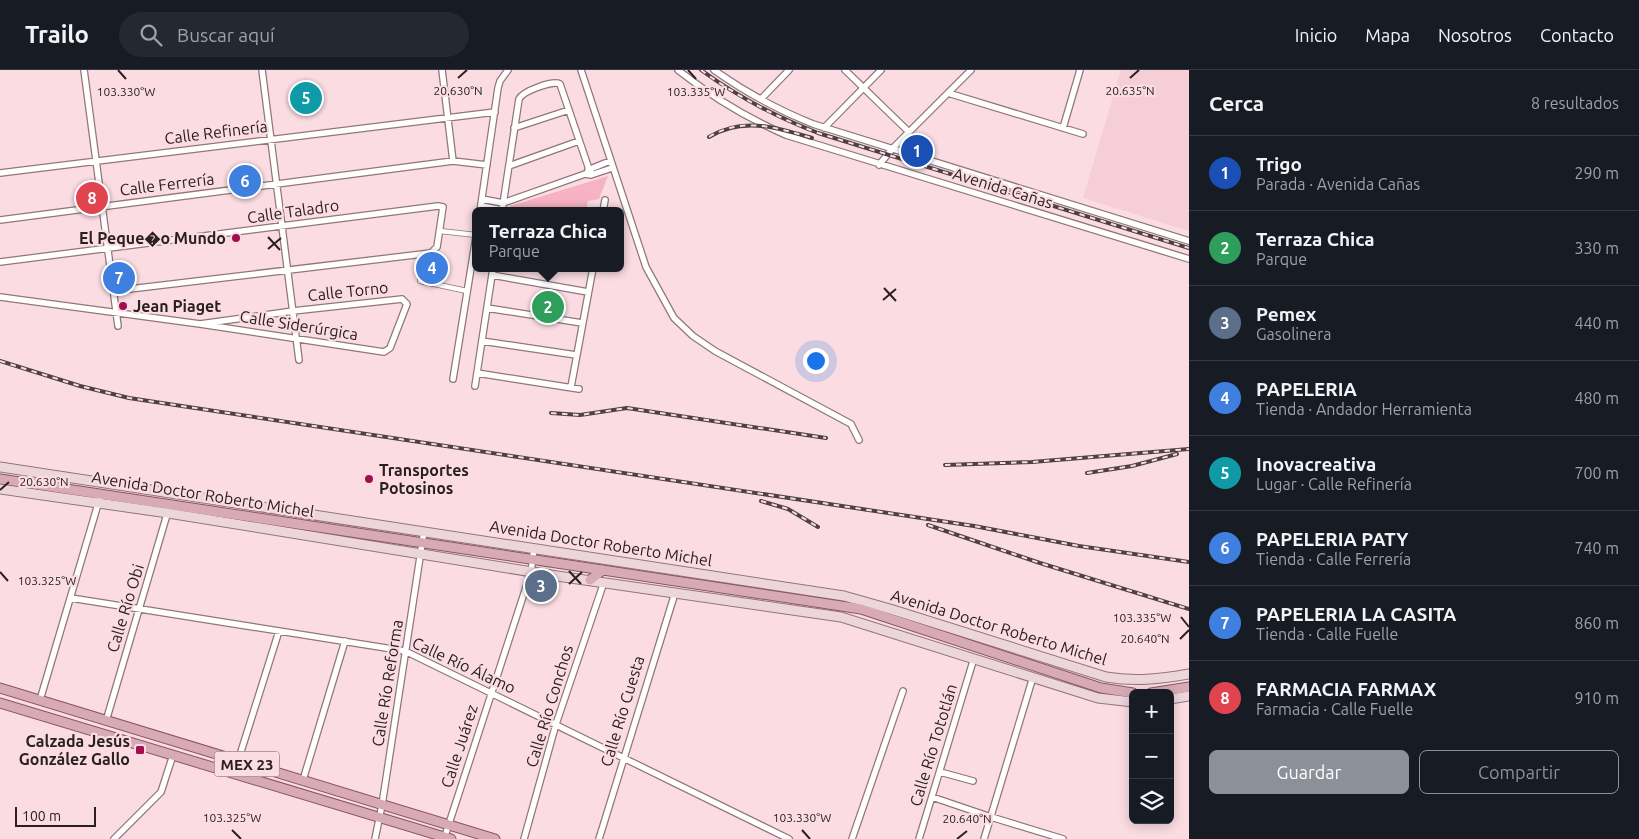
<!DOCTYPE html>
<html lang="es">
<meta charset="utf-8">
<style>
:root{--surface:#171b24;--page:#242831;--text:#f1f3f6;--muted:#9ea1a6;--line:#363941;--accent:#8c9099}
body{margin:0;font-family:Ubuntu,sans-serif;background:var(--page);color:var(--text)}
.controls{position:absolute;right:15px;bottom:15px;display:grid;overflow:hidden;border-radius:8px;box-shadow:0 2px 12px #0003}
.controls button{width:45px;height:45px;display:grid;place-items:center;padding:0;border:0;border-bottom:1px solid var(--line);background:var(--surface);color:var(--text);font:25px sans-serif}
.scale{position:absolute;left:15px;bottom:12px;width:81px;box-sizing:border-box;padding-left:5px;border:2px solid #2a2022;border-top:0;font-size:14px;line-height:18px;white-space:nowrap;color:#2a2022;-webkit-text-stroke:4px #fadce2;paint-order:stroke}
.you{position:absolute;left:815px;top:290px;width:18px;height:18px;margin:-12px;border:4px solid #fff;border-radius:50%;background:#1a73e8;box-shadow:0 0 0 8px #1a73e833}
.badge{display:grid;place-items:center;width:32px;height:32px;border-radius:50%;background:var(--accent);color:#fff;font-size:16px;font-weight:700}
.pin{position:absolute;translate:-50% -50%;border:2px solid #fff;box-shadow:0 1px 5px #0006}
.popup{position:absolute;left:472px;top:137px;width:152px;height:65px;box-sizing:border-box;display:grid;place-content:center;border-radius:8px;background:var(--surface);filter:drop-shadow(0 1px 4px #0005);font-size:16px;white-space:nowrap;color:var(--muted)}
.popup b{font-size:19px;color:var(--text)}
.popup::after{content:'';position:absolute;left:50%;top:100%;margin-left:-10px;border:10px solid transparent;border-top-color:var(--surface)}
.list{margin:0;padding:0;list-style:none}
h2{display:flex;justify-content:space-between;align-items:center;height:65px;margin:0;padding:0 20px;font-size:21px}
h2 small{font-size:16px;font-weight:400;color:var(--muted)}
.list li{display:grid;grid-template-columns:32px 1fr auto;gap:15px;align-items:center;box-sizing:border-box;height:75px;padding:0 20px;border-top:1px solid var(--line)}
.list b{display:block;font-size:19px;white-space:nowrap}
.list p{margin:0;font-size:16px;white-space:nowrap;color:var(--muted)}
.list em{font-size:16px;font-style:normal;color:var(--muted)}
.actions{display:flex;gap:10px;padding:15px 20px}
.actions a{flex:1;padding:11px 0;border:1px solid var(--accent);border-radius:8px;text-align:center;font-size:18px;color:var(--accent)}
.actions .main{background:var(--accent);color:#fff}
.icon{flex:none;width:28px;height:28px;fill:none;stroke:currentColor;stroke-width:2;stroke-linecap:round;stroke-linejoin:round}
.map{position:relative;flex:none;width:1189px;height:769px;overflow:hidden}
header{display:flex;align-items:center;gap:30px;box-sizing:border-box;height:70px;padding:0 25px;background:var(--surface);border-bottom:1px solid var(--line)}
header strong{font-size:24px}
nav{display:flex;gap:28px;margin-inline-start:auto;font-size:18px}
.search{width:350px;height:45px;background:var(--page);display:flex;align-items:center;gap:12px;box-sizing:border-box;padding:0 18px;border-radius:28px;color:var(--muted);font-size:19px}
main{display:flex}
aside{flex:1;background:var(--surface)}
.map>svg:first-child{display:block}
</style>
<header>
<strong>Trailo</strong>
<div class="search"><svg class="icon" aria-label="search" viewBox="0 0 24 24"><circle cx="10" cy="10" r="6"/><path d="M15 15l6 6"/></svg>Buscar aquí</div>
<nav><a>Inicio</a><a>Mapa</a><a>Nosotros</a><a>Contacto</a></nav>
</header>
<main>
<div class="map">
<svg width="1189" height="769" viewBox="0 0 1189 769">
<rect width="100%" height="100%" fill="#fadce2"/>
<path fill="#f5ced7" d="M1121,0H1189V161L1083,128Z"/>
<path fill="#f7b2c3" d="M608,106L599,129L588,131L586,141H510V136Z
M548,220L561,225L557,245L538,242V232L545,231Z"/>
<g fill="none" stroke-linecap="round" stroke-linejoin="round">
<defs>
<path id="pedestrian" d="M440,161L476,165
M425,183L420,211L467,221"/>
<path id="minor" d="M84,0L118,256
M262,0L299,290
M442,0L453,91
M581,0L646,197L674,248L693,266L715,281L851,354L859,370
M678,0C712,27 747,48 786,65L1189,189
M714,0C745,22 778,40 813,54L1189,171
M845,0L909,62
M948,23L1083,64
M761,29L789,0
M514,58L569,40
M824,58L881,0
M1063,58L1080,0
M879,95L892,79L971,0
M509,96L579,71
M588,100L610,91
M0,103L495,42
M482,129L503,133L585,104L591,105L612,98
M481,136L502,140
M480,141L498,18L500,11L508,0
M502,141L519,29C523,21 553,10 560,14L591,105
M603,141L605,130
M0,150L453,91L487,95
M0,192L438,136L443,137L437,177L431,183L113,221
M492,205L588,222
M0,227L200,254L384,282L390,278L407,234L402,229L293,241L200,254
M487,238L582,253
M482,271L576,285
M477,303L579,319
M453,309L476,167
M475,316L493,198
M571,317L593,198
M71,528L405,581L789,769
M40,630L101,424
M106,651L168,441
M238,691L279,561
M940,702L973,711
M303,710L345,571
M932,727L991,747L1063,769
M114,769L161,722L173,685
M375,769L382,735L424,461
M444,769L531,502L534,478
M524,769L556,654L604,512
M599,769L675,523
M852,769L903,621
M919,769L974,588
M984,769L1033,607"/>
<path id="secondary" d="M0,397L844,526L890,539L1106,607C1135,612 1160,609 1189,604
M0,419L168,443L557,506L841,547L1098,628L1133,632
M1170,629L1189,626"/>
<path id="primary" d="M0,409L861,539L1101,618L1133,623
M590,510L603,500
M0,618L495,769
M1151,623L1189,617
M0,633L451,769"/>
</defs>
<use href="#pedestrian" stroke="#91767c" stroke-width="6"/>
<use href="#minor" stroke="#91767c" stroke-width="8"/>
<use href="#secondary" stroke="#91767c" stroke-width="11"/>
<use href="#primary" stroke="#8a5563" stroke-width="11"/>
<use href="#pedestrian" stroke="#fff" stroke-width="4.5"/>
<use href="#minor" stroke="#fff" stroke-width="5.5"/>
<use href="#secondary" stroke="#ecd5db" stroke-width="9"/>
<use href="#primary" stroke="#d8aab6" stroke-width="9"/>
<defs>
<path id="rail" d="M701,0C738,27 776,47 818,63L1189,178
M709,67C743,46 778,58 812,68
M0,291L80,316L129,328L974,456L1079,476L1189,492
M551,343L580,345L627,338L826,368
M945,395L1032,392L1189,379
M1087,403L1132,396L1177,384
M761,431L788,439L818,457
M928,455L1040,493L1189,539"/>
</defs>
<use href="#rail" stroke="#4e4143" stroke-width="4"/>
<use href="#rail" stroke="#fadce2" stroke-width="2" stroke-dasharray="5.5" stroke-linecap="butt"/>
</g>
<path fill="none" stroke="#2a2022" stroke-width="2" d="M118,0L126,9M688,0L696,9M458,8L467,0M1130,8L1139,0M268,167L280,180M268,179L281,168M884,218L896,231M883,230L896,219M0,420L9,412M569,501L581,514M0,502L8,511M569,514L582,502M1181,547L1189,557M1180,569L1189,560M232,760L241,769M802,760L810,769M957,769L967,761"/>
<g fill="#a30e50" stroke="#fadce2" stroke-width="2">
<circle cx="236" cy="168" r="5"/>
<circle cx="123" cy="236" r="5"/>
<circle cx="369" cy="409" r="5"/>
<rect x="135" y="675" width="10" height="10" rx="2.5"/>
</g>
<g text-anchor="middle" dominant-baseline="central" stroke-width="4.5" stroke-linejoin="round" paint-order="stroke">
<rect fill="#fadce2" stroke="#68585c" stroke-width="1" x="214.5" y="681.5" width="65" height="25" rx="4"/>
<g font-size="15" font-weight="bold" fill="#2a2022">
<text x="247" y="694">MEX 23</text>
</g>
<g font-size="16" fill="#2a2022" stroke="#fadce2">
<text transform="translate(216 62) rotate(-7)">Calle Refinería</text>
<text transform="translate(167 114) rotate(-7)">Calle Ferrería</text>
<text transform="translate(1003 118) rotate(17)">Avenida Cañas</text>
<text transform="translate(293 141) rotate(-8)">Calle Taladro</text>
<text transform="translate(348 221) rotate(-6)">Calle Torno</text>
<text transform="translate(299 255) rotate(9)">Calle Siderúrgica</text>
<text transform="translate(203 424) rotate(9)">Avenida Doctor Roberto Michel</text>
<text transform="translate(601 473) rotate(9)">Avenida Doctor Roberto Michel</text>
<text transform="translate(125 538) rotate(-73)">Calle Río Obi</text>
<text transform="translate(999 557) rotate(17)">Avenida Doctor Roberto Michel</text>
<text transform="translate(464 595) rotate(25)">Calle Río Álamo</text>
<text transform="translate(387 613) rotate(-81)">Calle Río Reforma</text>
<text transform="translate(549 636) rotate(-73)">Calle Río Conchos</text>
<text transform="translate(622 641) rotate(-73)">Calle Río Cuesta</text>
<text transform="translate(933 675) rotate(-73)">Calle Río Tototlán</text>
<text transform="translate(459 676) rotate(-72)">Calle Juárez</text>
</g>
<g font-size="16" font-weight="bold" fill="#2a2022" stroke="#fadce2" text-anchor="end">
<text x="226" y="168">El Peque�o Mundo</text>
<text x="133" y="236" text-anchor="start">Jean Piaget</text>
<text x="379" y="400" text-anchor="start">Transportes<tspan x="379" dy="18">Potosinos</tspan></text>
<text x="130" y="671">Calzada Jesús<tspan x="130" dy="18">González Gallo</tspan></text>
</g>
</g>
<g font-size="12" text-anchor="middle" fill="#2a2022" stroke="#fadce2" stroke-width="4.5" stroke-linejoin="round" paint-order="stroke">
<text x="458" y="25">20.630°N</text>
<text x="1130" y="25">20.635°N</text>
<text x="126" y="26">103.330°W</text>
<text x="696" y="26">103.335°W</text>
<text x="44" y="416">20.630°N</text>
<text x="47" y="515">103.325°W</text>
<text x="1142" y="552">103.335°W</text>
<text x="1145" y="573">20.640°N</text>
<text x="232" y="752">103.325°W</text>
<text x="802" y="752">103.330°W</text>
<text x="967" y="753">20.640°N</text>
</g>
</svg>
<div class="controls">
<button>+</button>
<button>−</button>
<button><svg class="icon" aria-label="layers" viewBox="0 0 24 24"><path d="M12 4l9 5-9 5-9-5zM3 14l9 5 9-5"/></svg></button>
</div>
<div class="scale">100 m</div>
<div class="you"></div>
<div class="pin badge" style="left:917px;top:81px;background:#1a4fb4">1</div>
<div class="pin badge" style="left:548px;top:237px;background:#2e9e5b">2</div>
<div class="popup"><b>Terraza Chica</b>Parque</div>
<div class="pin badge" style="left:541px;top:516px;background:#5c6f8a">3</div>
<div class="pin badge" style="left:432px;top:198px;background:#3f7fe0">4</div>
<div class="pin badge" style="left:306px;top:28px;background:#0f9aa8">5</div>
<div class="pin badge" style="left:245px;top:111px;background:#3f7fe0">6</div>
<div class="pin badge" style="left:119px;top:208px;background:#3f7fe0">7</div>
<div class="pin badge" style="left:92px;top:128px;background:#e0444e">8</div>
</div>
<aside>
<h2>Cerca<small>8 resultados</small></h2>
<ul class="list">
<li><span class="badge" style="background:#1a4fb4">1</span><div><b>Trigo</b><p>Parada · Avenida Cañas</p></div><em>290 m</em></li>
<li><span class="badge" style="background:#2e9e5b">2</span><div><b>Terraza Chica</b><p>Parque</p></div><em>330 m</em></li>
<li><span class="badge" style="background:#5c6f8a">3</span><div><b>Pemex</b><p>Gasolinera</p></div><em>440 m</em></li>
<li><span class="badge" style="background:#3f7fe0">4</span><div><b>PAPELERIA</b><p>Tienda · Andador Herramienta</p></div><em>480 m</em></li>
<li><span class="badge" style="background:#0f9aa8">5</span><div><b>Inovacreativa</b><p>Lugar · Calle Refinería</p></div><em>700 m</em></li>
<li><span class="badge" style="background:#3f7fe0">6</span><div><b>PAPELERIA PATY</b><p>Tienda · Calle Ferrería</p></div><em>740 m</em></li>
<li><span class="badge" style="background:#3f7fe0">7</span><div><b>PAPELERIA LA CASITA</b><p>Tienda · Calle Fuelle</p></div><em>860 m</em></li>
<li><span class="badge" style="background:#e0444e">8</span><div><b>FARMACIA FARMAX</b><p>Farmacia · Calle Fuelle</p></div><em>910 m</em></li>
</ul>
<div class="actions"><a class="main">Guardar</a><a>Compartir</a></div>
</aside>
</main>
